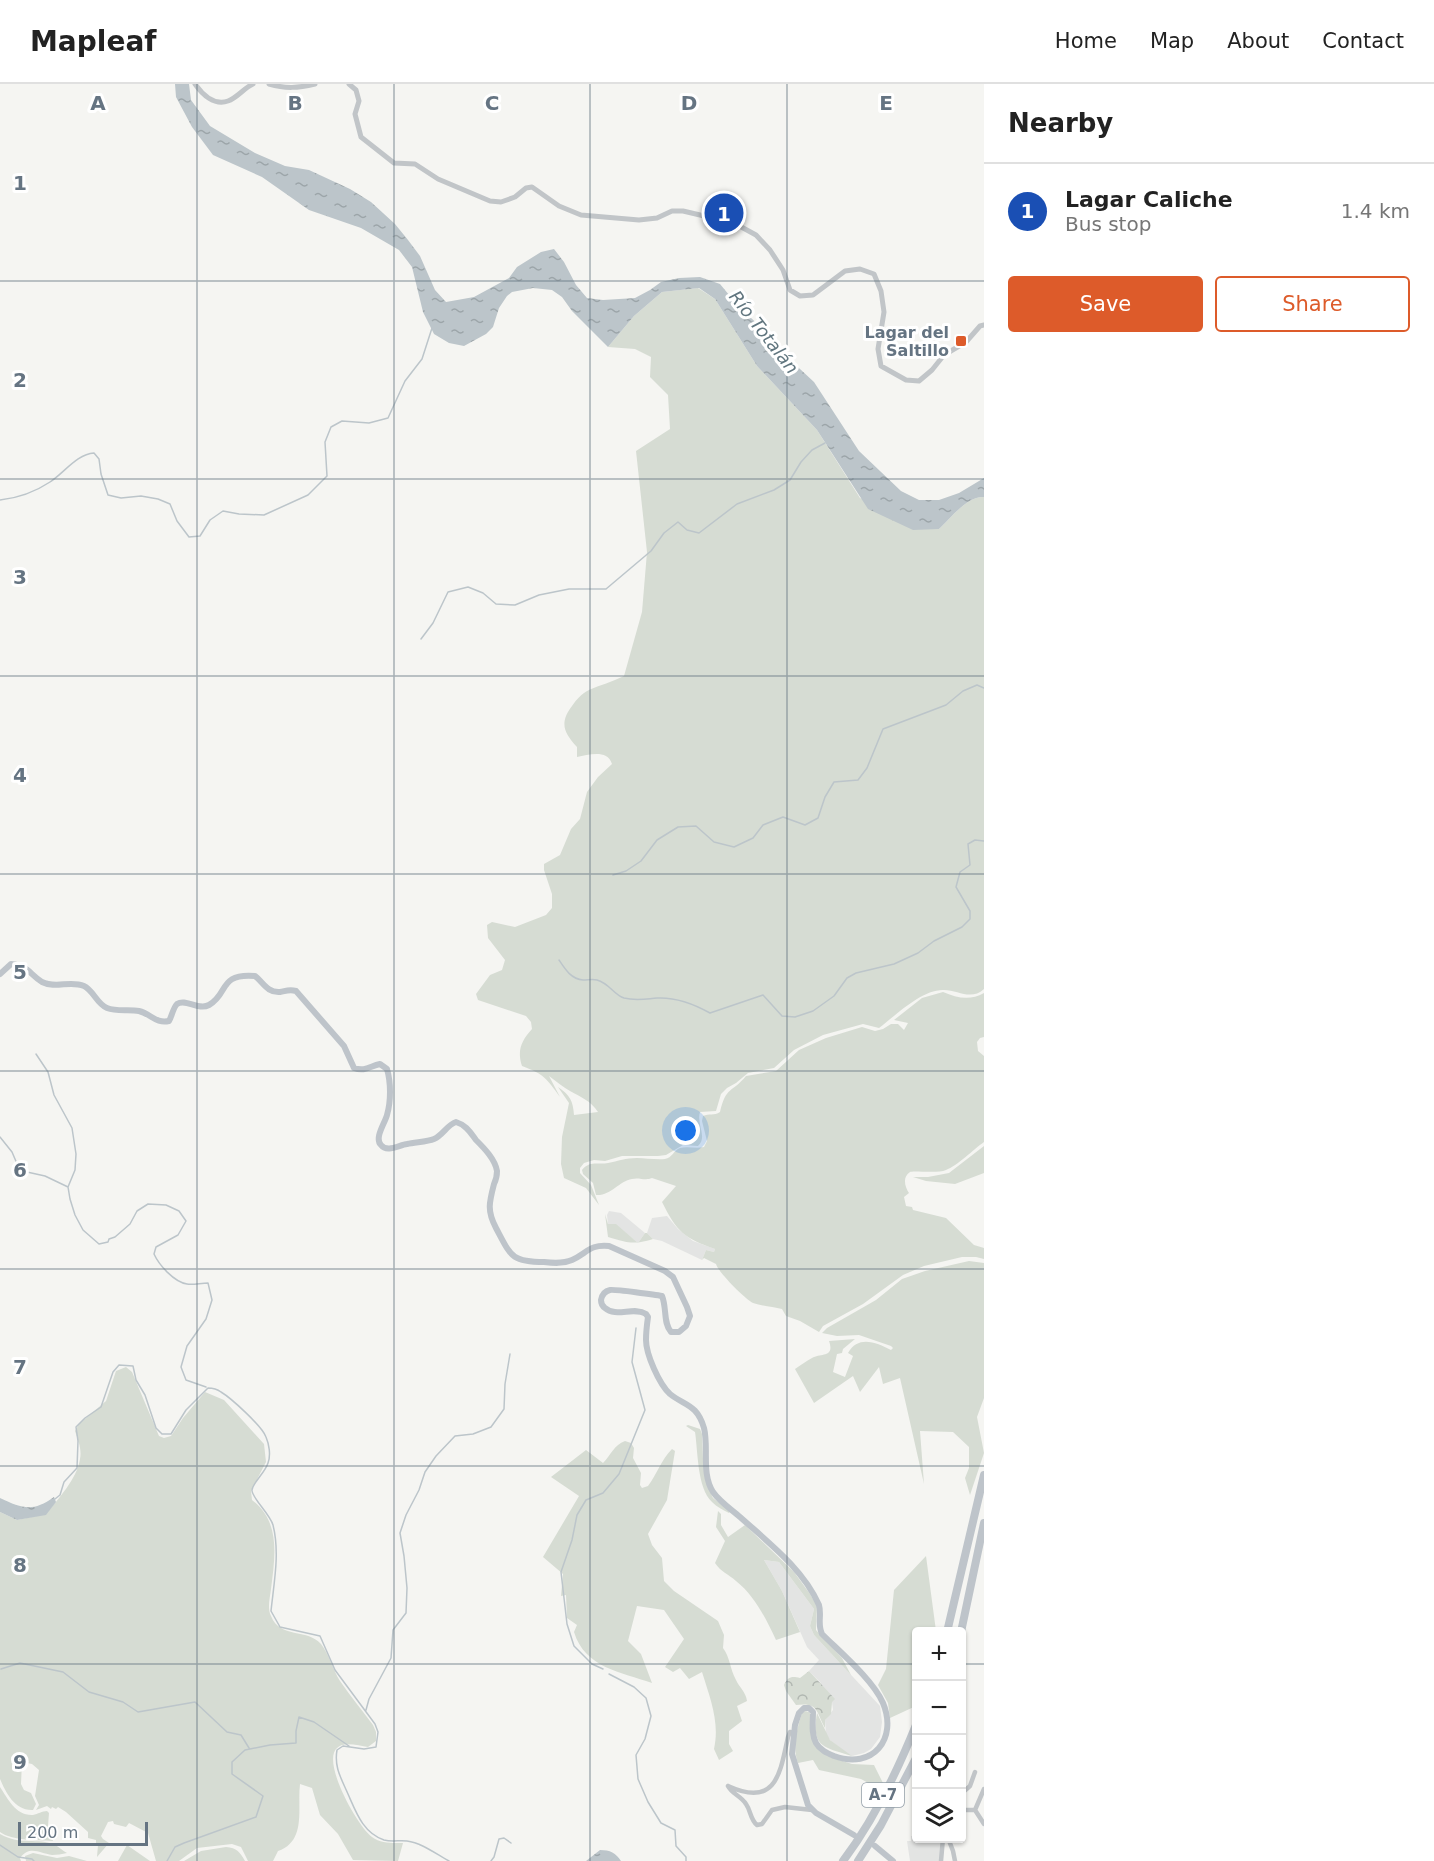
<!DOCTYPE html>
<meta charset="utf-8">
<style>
:root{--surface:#fff;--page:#f6f6f6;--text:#222;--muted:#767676;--line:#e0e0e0;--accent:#dd5b2a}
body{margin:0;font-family:"DejaVu Sans",sans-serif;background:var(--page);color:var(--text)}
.controls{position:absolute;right:18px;bottom:18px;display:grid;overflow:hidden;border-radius:6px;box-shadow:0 2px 4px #0004}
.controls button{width:54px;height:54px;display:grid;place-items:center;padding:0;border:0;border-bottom:2px solid var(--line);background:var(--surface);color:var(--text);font:30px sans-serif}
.scale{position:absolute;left:18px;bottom:15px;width:130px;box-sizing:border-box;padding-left:6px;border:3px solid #657482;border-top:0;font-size:16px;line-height:21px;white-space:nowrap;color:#657482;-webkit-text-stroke:4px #fff;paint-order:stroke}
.you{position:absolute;left:686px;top:1047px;width:21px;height:21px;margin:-15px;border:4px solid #fff;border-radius:50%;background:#1a73e8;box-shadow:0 0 0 9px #1a73e833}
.badge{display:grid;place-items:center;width:39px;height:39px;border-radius:50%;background:var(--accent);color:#fff;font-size:20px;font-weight:700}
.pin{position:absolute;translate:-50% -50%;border:3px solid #fff;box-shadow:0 2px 6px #0006}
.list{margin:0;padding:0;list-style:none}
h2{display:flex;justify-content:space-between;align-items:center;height:78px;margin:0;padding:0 24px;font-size:26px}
h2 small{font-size:20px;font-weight:400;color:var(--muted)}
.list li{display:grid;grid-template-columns:39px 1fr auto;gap:18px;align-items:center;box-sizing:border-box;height:96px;padding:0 24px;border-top:2px solid var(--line)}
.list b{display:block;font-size:22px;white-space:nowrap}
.list p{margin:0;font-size:20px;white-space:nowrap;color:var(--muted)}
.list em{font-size:20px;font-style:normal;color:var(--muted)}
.actions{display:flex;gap:12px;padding:18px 24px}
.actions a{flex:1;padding:14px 0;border:2px solid var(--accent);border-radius:6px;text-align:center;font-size:21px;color:var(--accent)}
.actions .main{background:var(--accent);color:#fff}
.icon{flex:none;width:33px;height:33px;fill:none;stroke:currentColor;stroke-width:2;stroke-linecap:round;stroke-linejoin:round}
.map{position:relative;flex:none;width:984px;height:1777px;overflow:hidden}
header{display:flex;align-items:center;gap:36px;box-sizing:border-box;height:84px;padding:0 30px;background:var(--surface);border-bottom:2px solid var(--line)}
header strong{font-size:28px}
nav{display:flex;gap:33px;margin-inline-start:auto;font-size:21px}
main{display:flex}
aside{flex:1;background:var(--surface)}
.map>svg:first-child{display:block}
</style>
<header>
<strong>Mapleaf</strong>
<nav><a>Home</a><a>Map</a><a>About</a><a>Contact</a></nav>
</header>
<main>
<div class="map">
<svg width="984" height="1777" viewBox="0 0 984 1777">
<defs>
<pattern id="forest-crowns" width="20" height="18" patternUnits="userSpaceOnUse" patternTransform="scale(1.5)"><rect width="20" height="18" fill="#d6dcd3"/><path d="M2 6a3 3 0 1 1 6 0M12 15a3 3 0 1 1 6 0" fill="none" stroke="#b1b7b1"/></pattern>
<pattern id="water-ripples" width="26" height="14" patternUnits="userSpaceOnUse" patternTransform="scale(1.5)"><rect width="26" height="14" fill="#bcc5ca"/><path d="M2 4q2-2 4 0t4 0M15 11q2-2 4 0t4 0" fill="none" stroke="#9ca5a9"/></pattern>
</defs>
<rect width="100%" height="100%" fill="#f5f5f2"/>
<path fill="#e3e4e3" d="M609,1127L621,1129L645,1149L638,1159L616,1141L608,1140L607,1131Z
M667,1132L678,1145L693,1157L715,1165L714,1168L706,1166L702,1176L662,1157L653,1155L647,1149L652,1134Z
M764,1476L779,1478L814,1525L810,1542L814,1551L880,1622L882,1638L880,1653L871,1665L864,1669L852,1672L847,1670L830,1656L826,1651L825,1636L833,1626L832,1618L820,1598L809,1587L819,1576L807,1563L782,1507Z
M916,1750V1754L941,1755L940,1777H910L907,1757H911V1752H915Z"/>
<path fill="#d6dcd3" d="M698,204L715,215L757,282L817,346L860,414L939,445C951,434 967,412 984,413V905C971,917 958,906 944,906C922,905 895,932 879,944L863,940L823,951L794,966L774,984L748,989L736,999L727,1004L721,1010L716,1027L700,1028C696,1040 708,1053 698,1062L683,1061L666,1071L658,1072H622L605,1077L594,1076L584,1079L580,1084V1089L591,1101L599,1121L586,1104L564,1094L561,1080L562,1053L569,1019L558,1003C570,1011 573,1017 574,1031L598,1028C591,1017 581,1013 570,1007C563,1003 556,997 549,992L560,1013C547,995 544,990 522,982C517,967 521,957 532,945L531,938L526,932L478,916L476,910L490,891L502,886L505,876L488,854L487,841L492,838L515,843L546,831L552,824V810L544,786V780L560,771L571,745L580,735L587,708L598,693L612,680C607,665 589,671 577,673V663C564,649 559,639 572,622C577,615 581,610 589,606C600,601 612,598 624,592L642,528L647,468L636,367L670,345L668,311L650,293L651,273L635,265L608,263L634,232L662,208Z
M943,908C957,914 970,917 984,909V953L980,954L977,958L978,967L984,972V1058C974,1065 957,1082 946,1086C937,1090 913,1086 910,1088C902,1093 905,1103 909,1109L904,1113L906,1122L912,1123L913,1126L946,1134L974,1161L984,1164V1175L976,1173H962L924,1182L903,1191L863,1220L823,1242L819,1248L800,1237L786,1232L782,1225C773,1223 762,1222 753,1219C745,1215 718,1188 716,1180L704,1174L702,1176L706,1166L714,1168L715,1165C684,1154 677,1148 662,1118L676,1102L652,1094C645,1097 639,1093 632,1095C619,1097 611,1112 596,1111L593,1099L583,1090L582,1086C590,1076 598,1081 608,1079C618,1077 626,1074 637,1074C645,1074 657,1076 665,1075C672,1074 674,1066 680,1064C688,1062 696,1065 704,1063L707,1057L702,1037L703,1032C709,1029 714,1032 720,1028C726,1002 732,1009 746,992L776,987L799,966L826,954L862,943L875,947L883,945L891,940H898L904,946L908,939L894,936L922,914Z
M984,1062V1089L955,1100L926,1097L913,1093H928L949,1089Z
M605,1130L608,1140H616L638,1159L645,1149H647L653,1155C633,1161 628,1159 608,1153Z
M969,1177L984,1179V1314L977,1333L984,1369L970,1411L965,1394L969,1384V1363L953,1348L920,1347L924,1400L900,1294L883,1300L879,1283L860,1308L853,1292L814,1319L795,1285C801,1281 806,1277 812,1274C821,1269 835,1274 829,1257L855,1255L843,1265L842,1269L837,1270L833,1288L845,1293L853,1272L848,1269C858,1251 876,1258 891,1266L893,1264L891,1262L859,1251L837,1252L822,1249L827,1244L876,1216L902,1195L925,1187Z
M126,1283L132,1288L159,1352L164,1354L171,1352L183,1334L205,1308L224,1316L264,1360L266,1378L251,1407L252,1416C281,1438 275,1473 271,1505C270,1514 267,1524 271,1532C280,1555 307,1544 321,1560C329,1570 333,1586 340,1597C350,1612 362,1626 373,1641L376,1648V1657L368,1663C359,1662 344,1657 337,1664C321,1678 358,1743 372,1753C381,1760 393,1759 403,1759L398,1777L353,1776L338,1750L320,1731L312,1704L300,1700C297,1724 307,1757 278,1767L273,1777H248L241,1763L232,1760L197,1764L179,1777H156L148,1749L129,1739L126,1743L114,1740L113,1737L108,1738L101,1752L103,1755L109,1759L97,1773L98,1761L96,1760V1756L88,1754V1748L66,1728L58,1723L56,1725L52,1723L51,1725L47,1722L36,1726L39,1721L35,1712L39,1686L32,1680L22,1678L21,1700L24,1706L31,1709L36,1720L33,1726C15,1727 6,1709 0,1695V1428L17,1436L46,1430C58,1415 77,1395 80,1375C82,1365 78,1356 75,1347L79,1340L106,1317L116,1287Z
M688,1341L700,1345L702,1350L703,1375L707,1401L713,1414L730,1427L729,1429C723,1426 717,1423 712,1418C697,1404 698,1367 695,1348L686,1342Z
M625,1357L631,1359L634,1364L633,1374L641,1389L640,1401L642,1404L648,1402C657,1390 661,1376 672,1365L675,1367L667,1416L648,1450L652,1461L662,1474L664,1497L674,1507L718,1537L724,1551L723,1564C730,1573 730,1585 736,1596C739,1603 746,1608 747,1617L737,1622L742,1637L729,1647V1660L733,1667L719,1676L714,1665C720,1638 710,1614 702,1588L689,1595L680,1584L673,1588L665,1583L684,1555L664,1526L637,1522L628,1557L641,1570L652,1599C621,1588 585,1584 574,1548L577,1541L567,1534L566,1511L561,1512L563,1490L543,1473L579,1412L551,1393L586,1366L603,1379C611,1371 614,1361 625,1357Z
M718,1427L721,1430V1441L728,1453L745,1441L794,1488L810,1510L817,1522L816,1546L842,1574L851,1591L814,1551L810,1542L814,1525L779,1478L764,1476L782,1507L800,1548L776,1556C766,1535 755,1512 736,1497C728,1490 721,1488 715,1479L725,1457L716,1443Z
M926,1472L936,1547L916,1548V1622L890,1634L888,1619L878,1601L886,1585L894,1506Z
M805,1627L809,1628L812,1632L811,1650L830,1673L852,1680L874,1681L884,1701L881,1706L861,1695L819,1686L813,1676L798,1679C792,1663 797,1644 802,1629Z
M817,1629L830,1656L852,1672C824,1663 811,1664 817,1629Z
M0,1703C8,1715 16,1732 33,1731C38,1730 42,1727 47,1727L49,1729L48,1742L53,1757C38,1756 12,1757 0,1748Z
M0,1750C21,1762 37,1753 55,1761C59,1763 63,1767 67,1769C62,1770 57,1771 52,1771C39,1769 30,1761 20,1774L21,1777H0Z
M127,1761L150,1777H118Z
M226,1763C237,1764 240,1768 245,1777H184L201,1767Z
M33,1769L57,1774L69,1772L87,1777H26L25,1772Z"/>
<path fill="url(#forest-crowns)" d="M809,1587L835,1615L832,1618L831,1630L825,1636V1644C816,1627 818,1618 796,1621L786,1607L784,1601C788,1593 791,1592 800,1594Z"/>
<path fill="url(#water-ripples)" d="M175,0H189L191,16L210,42L255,69L285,82L309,86L350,105L371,118L395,140L408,156L420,172L435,206L446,218L474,213L509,194L517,183L541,168L554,165L564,178L576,201L587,214L603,216L635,214L650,206L661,198L679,194L700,193L720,200L739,223L762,244L786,272L814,298L859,367L901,407L919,416H939L959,409L984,394V413C967,412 951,434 939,445L913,446L868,425L817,346L757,282L715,215L699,204L662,208L634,232L608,263L572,227L562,213L552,206L533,204L512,208L507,212L499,224L493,243L486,250L464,262L449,259L434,250L423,228L412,183L399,166L361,144L309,126L262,93L213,71L192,43L176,13Z
M54,1413L56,1418L46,1431L17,1436L0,1428V1414C23,1425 33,1428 54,1413Z
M600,1766C610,1766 616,1769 621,1777H586Z"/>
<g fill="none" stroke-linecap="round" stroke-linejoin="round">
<path stroke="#bcc5ca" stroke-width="1.5" d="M0,416C18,414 35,408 50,398C64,389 77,370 94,369L99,375L101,390L108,411L121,414L141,412L158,415L170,420L177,437L189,453L200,452L210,436L223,427L239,430L264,431L308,411L327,392L325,358L331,343L342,337L369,339L388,334L405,297L422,275L432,244
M421,555L433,539L448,508L468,503L483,509L496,520L515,521L539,511L569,505H606L651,467L664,449L678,438L687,446L699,449L737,420L774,406L790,396L801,378L812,366L825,359
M613,791L626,787L641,777L657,756L678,743L696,742L714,758L734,763L753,754L763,741L783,733L805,741L818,734L825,713L834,698L858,696L867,684L883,645L946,621L963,607L977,601L984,604
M559,876C565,885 571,895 583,896C588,896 593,895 597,896C609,899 614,911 624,914C636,917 645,915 657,914C676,913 694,920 710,929L763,911L782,932L795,933L813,927L834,912L847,894L856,889L894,880L918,869L934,857L962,843L970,835V827L956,803L960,788L970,781L968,760L975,756L984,757
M36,970L48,988L54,1011L72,1044L76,1070L75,1086L68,1103L70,1115L75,1131L83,1146L99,1160L108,1158L109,1155L115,1153L130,1140L137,1127L148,1120L166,1121L179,1127L186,1137L178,1151L156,1163L154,1170C159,1181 174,1198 187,1200C193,1201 201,1199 208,1199L212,1216L206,1235L187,1262L181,1283L186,1296L206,1303
M0,1053L12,1068L18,1082L27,1088L45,1092L68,1103
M55,1415L60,1411L64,1398L77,1384L78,1357L76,1343L85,1334L101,1323L113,1288L119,1281L133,1282L136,1296L145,1311L156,1344L162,1350H171L186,1326L208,1304C213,1304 217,1305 221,1308C231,1314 262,1342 266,1353C269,1360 271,1371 268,1379C265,1389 253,1398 252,1406C251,1413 270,1430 273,1441C280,1469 274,1498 271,1527L280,1543L320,1552L335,1586L375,1640L378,1648L376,1663L364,1665L343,1662L337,1666C334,1683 341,1694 348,1710C356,1728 363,1749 384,1756C392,1758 400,1756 407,1757C422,1759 436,1770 449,1777
M1,1585L20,1579L63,1588L89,1608L123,1618L138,1628L195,1618L227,1648L241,1651L249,1664
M603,1585L592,1580L574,1562L567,1540L561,1488L572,1456L577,1431L586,1416L603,1409L619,1390L645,1326L632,1278L636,1244
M609,1590L634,1603L646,1614L651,1632L645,1655L636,1671L638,1695L648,1718L661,1739L675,1746L676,1762L686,1773V1777
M366,1626L369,1615L391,1574L393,1546L406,1529L407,1504L404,1472L400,1449L406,1431L419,1406L425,1388L436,1372L455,1352L473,1350L491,1343L504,1325L505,1300L510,1270
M0,1761L18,1773L32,1775L34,1777
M167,1777L175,1763L184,1759L256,1733L263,1712L232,1690V1678L245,1666L270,1661L296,1659V1647L299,1633L314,1638L349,1662
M491,1777L494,1773L499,1755L504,1754L511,1759"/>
<path stroke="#c1c5c8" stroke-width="4.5" d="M728,1702C732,1710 741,1712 746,1720C751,1727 750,1735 757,1741L762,1740L772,1726L785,1723L812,1726
M728,1702C776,1724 780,1690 788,1653L790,1648L794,1649
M962,1709L970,1702L975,1688
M962,1726H975L984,1705
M975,1726L984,1740
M948,1754L953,1767L955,1777
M941,1777L943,1754"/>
<path stroke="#c1c5c8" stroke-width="5" d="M195,0C202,10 214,22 228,17C237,14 244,4 253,0
M269,0C286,5 298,4 315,0
M349,0L356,6L359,17L355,30L361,53L394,79L415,80L438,95L490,117L501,118L515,113L526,104L532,103L559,122L581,131L639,136L657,134L672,127H683L734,139L756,151L770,166L783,186L790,206L800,212L813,211L845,187L860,185L874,190L881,207L884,228L878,265L881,282L906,296L919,297L932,286L944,271L966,258L980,242L984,241"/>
<path stroke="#bec4ca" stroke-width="6" d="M0,890L11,880C28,881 29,890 42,898C56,905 70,896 84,902C93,906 97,920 107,924C117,928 129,925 139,927C151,930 156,940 169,937C172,932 173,924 177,920C186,914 198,927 209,921C229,910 218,889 255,892C263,898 267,909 280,908C286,907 289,905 296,907L344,962L354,984C365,988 370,982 380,980L387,985C391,999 391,1017 387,1031C385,1039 374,1054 381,1061C387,1069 399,1061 407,1060C415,1058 427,1058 434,1055C443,1051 447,1041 456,1038C466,1041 470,1048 476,1056C484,1064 495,1075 497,1087C497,1091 496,1096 494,1100C489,1119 487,1127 496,1144C511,1172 511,1178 544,1178C553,1179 563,1180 572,1176C587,1169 590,1160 609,1162L665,1187L673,1193L687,1223L690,1232L686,1242L679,1248H671C663,1239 667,1224 662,1212C657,1211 614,1205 610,1206C605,1207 602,1211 601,1216C601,1220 602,1222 605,1224C616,1234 634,1222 646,1230L648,1233C647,1240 646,1248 646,1256C646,1270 659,1300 670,1310C685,1322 697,1320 704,1344C709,1364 701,1389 713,1408C720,1418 731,1425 740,1433C769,1459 803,1485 819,1521C822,1531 817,1540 822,1550C840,1568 873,1596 883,1619C898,1655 873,1686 834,1672C827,1669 820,1666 816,1659C811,1650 813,1638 813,1628L809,1624H804L799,1629L795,1641L792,1670L808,1721L816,1729L854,1751
M875,1762L893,1777"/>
<path stroke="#bec4ca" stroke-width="8" d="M947,1548L984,1391
M961,1548L984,1439
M843,1777C874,1736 897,1688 916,1641
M858,1777L881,1741L916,1674"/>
</g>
<path fill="none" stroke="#657482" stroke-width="1.5" stroke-opacity="0.55" d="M197,0V1777M394,0V1777M590,0V1777M787,0V1777M0,197H984M0,395H984M0,592H984M0,790H984M0,987H984M0,1185H984M0,1382H984M0,1580H916M962,1580H984"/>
<rect fill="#dd5b2a" stroke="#fff" stroke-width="2" x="955" y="251" width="12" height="12" rx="3"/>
<g text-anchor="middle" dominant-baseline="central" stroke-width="6" stroke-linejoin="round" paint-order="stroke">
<rect fill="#fff" stroke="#939ea8" stroke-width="1.5" x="862" y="1699" width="42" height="24" rx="4.5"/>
<g font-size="15" font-weight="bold" fill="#657482">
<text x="883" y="1711">A-7</text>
</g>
<g font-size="16" font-weight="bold" fill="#657482" stroke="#fff" text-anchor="end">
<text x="949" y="248">Lagar del<tspan x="949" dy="18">Saltillo</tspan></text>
</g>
<g font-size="18" font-style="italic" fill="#61767f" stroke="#fff">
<text transform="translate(764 248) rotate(52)">Río Totalán</text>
</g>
</g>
<g font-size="20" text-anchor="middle" font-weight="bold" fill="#657482" stroke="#fff" stroke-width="6" stroke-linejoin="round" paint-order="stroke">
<text x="98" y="26">A</text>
<text x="295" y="26">B</text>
<text x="492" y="26">C</text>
<text x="689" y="26">D</text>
<text x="886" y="26">E</text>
<text x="20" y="106">1</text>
<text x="20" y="303">2</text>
<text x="20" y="500">3</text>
<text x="20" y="698">4</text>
<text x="20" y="895">5</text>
<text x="20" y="1093">6</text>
<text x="20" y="1290">7</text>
<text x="20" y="1488">8</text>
<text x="20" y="1685">9</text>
</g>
</svg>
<div class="controls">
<button>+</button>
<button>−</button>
<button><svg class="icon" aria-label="locate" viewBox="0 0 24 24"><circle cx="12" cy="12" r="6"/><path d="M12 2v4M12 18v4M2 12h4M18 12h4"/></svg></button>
<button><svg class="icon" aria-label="layers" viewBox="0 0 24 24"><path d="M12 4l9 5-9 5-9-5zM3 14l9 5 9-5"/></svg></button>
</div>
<div class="scale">200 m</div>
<div class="you"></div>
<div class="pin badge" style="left:724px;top:129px;background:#1a4fb4">1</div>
</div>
<aside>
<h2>Nearby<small></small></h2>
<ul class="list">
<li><span class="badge" style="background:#1a4fb4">1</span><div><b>Lagar Caliche</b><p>Bus stop</p></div><em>1.4 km</em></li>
</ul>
<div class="actions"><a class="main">Save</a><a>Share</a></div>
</aside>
</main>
